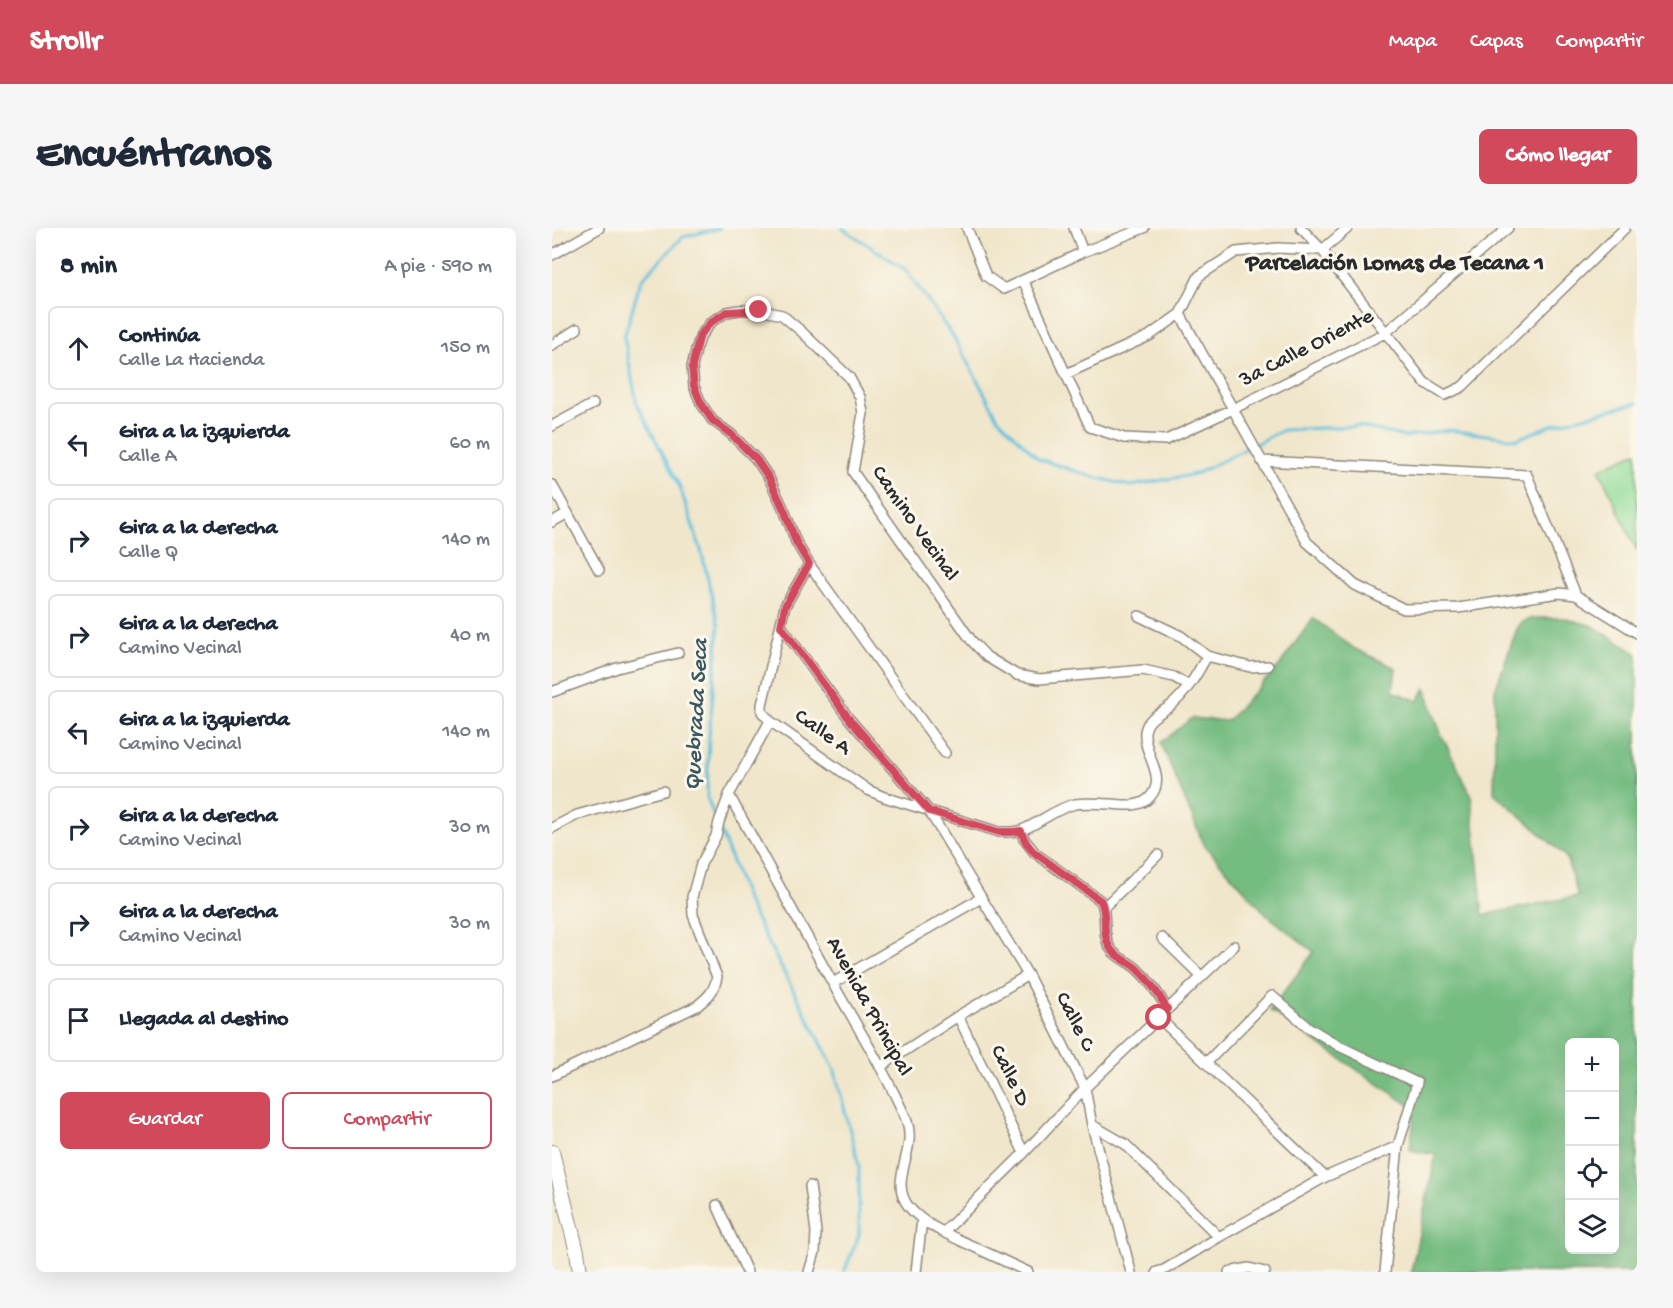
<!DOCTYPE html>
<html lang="es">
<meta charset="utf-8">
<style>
:root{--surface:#fff;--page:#f6f6f7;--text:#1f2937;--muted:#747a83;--line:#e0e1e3;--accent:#d1495b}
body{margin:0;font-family:"Gochi Hand",sans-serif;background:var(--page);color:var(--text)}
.controls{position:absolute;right:18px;bottom:18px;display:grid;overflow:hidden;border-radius:9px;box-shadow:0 6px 24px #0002}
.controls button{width:54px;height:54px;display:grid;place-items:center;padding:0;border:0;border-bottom:2px solid var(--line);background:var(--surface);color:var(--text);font:30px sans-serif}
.stop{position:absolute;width:18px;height:18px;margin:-14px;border:4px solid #d1495b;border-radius:50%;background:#fff}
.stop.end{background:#d1495b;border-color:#fff;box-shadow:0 2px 6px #0008}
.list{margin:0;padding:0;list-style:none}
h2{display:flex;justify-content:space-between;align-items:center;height:78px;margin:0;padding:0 24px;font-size:26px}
h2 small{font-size:20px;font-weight:400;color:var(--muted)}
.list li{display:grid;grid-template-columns:39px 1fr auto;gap:18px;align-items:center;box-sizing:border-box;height:84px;margin:0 12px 12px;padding:0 12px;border:2px solid var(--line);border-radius:9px}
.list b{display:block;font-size:22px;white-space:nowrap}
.list p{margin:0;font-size:20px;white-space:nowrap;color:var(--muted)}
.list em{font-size:20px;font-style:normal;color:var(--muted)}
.actions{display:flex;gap:12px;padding:18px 24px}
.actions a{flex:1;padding:14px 0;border:2px solid var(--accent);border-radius:9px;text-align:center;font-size:21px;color:var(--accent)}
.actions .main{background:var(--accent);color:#fff}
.icon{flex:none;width:33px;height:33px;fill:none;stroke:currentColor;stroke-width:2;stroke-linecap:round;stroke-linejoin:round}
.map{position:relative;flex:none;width:1085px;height:1044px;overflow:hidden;border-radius:9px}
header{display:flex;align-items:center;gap:36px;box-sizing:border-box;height:84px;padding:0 30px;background:var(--accent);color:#fff}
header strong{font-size:28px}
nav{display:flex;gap:33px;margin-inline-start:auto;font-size:21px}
.intro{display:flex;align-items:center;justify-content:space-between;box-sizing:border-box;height:144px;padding:0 36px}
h1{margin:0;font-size:42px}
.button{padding:15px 27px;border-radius:9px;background:var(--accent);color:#fff;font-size:21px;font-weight:700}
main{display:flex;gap:36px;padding:0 36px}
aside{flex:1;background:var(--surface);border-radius:9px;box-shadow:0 6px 24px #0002}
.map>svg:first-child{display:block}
</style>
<header>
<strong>Strollr</strong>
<nav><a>Mapa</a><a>Capas</a><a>Compartir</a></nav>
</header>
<div class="intro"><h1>Encuéntranos</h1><a class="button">Cómo llegar</a></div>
<main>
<aside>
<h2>8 min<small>A pie · 590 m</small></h2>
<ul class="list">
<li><svg class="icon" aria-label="ahead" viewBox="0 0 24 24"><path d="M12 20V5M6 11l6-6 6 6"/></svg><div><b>Continúa</b><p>Calle La Hacienda</p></div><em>150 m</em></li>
<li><svg class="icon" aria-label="left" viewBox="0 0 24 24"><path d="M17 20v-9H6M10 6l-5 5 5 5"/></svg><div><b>Gira a la izquierda</b><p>Calle A</p></div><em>60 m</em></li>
<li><svg class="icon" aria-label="right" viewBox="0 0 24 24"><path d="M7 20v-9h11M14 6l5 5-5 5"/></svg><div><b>Gira a la derecha</b><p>Calle Q</p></div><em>140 m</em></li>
<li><svg class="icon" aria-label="right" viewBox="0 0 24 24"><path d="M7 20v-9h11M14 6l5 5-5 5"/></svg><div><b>Gira a la derecha</b><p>Camino Vecinal</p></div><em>40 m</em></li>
<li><svg class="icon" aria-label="left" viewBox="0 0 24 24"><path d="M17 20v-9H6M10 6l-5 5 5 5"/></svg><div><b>Gira a la izquierda</b><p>Camino Vecinal</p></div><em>140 m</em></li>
<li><svg class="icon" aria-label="right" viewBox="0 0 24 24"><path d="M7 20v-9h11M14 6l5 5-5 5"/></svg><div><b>Gira a la derecha</b><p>Camino Vecinal</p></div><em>30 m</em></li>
<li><svg class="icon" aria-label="right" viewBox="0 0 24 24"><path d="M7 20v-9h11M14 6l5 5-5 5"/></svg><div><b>Gira a la derecha</b><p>Camino Vecinal</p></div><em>30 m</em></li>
<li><svg class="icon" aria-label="arrive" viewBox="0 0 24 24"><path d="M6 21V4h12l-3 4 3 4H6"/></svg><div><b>Llegada al destino</b></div></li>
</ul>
<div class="actions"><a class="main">Guardar</a><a>Compartir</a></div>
</aside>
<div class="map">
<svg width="1085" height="1044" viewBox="0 0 1085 1044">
<rect width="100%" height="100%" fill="#fbf7ec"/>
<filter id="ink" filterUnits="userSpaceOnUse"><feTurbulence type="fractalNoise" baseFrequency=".0167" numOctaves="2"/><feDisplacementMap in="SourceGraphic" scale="12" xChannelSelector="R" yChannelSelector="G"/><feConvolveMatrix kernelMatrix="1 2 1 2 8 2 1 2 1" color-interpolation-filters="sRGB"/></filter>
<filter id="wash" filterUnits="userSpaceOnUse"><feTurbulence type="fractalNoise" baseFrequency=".008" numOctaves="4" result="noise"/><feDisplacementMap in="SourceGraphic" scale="24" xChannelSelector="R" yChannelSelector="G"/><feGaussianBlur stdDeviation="1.35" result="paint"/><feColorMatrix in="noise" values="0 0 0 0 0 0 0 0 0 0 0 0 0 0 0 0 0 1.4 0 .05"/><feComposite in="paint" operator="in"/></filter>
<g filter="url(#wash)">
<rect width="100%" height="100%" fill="#f0e6cb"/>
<path fill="#91dc98" stroke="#5e8462" stroke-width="1.5" d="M1085,224V323L1047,241Z"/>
<path fill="#74bc80" stroke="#507456" stroke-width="1.5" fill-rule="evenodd" d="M761,390L803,421L844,440L841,463L866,473L873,460L889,506L919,567L931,687L1026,668L1014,629L978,596L942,565L943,525V462L964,403L968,395L980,390H1012L1041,398L1085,426V1044H859L884,927L858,922L863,881L761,812L718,782L762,724L715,687L652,617L609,515L640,490L675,493L727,438ZM1017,814H1062V1022H1017Z"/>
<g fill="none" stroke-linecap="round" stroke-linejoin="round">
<path stroke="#5dbfdc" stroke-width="3" d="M290,0L354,42L402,110L446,190L487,231L538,248L579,258L644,246L731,202L807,198L853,209L897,202L965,211L1000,197L1085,175
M164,593L155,569L157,508L167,398L149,322L127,257L85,176L72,109L89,52L131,9L168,0
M169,604L195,674L282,840L307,938V1007L292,1044"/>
</g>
</g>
<g filter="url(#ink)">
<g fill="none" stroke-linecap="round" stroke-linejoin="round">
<defs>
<path id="minor" d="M415,0L434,48L452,61L531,24L592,0
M522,0L531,24
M749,0L770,22L872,154L893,167L910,159L1073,0
M0,27L47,0
M471,52L538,199L572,210L614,212L681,181L833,105L956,0
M628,86L755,314L803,357L852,381L906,380L1007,365L1024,367L1085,405
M0,117L25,101
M514,146L597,108L628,86L647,48L684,24L726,20L770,22L796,0
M0,198L41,176
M710,233L975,247L1024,367
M0,257L47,342
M0,294L16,285
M257,336L393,525
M587,388L629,408L655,428L698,439L716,438
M229,398L298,492L377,583L476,747L533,860L540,897L579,1044
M637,458L622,449L591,442L487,451L465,447L435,429L419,412L301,244L311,185L308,169L297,149L249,103L230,87L207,82H187L175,84L159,94L149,107L144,122L140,139L142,158L149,175L160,192L179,206L204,231L217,250L233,284L244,314L257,336L233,378L210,477V484L218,493L316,562L332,569L447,604C455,604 462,605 470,602C488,595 504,580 523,576C535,574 548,576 560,576C573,577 588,580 598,569C616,549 591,527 593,504C595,490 607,486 617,479C634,466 645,446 655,428
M0,464L65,440L126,425
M177,567C213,632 249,698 285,763C309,805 335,847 354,891C367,922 335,952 357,979C372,997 397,1007 418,1017C437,1026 457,1035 476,1044
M0,600L25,587L111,563
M469,602L472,611L483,625L549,673C556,688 549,705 558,720C564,730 575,732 584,740C597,752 607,766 615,781
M552,679L606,627
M610,710L650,749
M281,755L429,670
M406,788L472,925
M607,790L773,949
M654,835L720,768L756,799L787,818L865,855L846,918L833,1044
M328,839L406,788L476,747
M0,848L145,778C156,769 162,764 165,749L141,687L140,669L149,636L164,608L167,594L177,567L218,493
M540,897L573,916L667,1009L773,949L846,918
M165,977L195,1044
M392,1004L472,925L533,860L682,718
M257,1044L263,1024L264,1004L258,958
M364,1044L370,991
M605,1044L612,1042L667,1009
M677,1044L697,1040L713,1044"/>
<path id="secondary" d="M0,924L25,1024L28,1044"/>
</defs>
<use href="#minor" stroke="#8e887b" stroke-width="12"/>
<use href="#secondary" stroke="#8e887b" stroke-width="16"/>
<use href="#minor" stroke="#fff" stroke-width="9"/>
<use href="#secondary" stroke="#fff" stroke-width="14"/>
</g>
</g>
<g fill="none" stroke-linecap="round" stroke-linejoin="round" filter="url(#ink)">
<path stroke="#d1495b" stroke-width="8" d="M207,82L175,84L159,94L148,107L144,122L140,139L142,158L149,175L160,192L179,206L204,231L217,250L233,284L244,314L257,336L233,378L229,398L298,492L377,583L447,604H460L469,603C472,612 475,618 483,625L549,673C556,688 549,705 558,720C564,730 575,732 584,740C597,752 607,766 615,781L607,790"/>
</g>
<g text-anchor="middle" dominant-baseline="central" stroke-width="6" stroke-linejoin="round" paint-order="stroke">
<g font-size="22" fill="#2b2b2b" stroke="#fbf7ec">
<text transform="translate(755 121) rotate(-27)">3a Calle Oriente</text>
<text transform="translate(362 296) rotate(55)">Camino Vecinal</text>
<text transform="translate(270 505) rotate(35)">Calle A</text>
<text transform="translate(316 779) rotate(61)">Avenida Principal</text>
<text transform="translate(522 794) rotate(63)">Calle C</text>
<text transform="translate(457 848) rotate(64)">Calle D</text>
</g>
<g font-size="24" font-weight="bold" fill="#2b2b2b" stroke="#fbf7ec">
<text x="843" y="36">Parcelación Lomas de Tecana 1</text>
</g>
<g font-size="24" font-style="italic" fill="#3a5760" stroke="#fbf7ec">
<text transform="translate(146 487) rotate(-87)">Quebrada Seca</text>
</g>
</g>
</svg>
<div class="controls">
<button>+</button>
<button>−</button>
<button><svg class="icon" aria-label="locate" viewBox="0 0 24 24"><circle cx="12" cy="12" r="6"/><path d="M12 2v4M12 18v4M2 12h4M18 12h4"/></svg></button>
<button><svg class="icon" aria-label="layers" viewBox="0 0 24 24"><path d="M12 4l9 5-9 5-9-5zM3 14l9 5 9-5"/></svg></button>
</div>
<div class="stop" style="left:607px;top:790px"></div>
<div class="stop end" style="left:207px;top:82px"></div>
</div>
</main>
